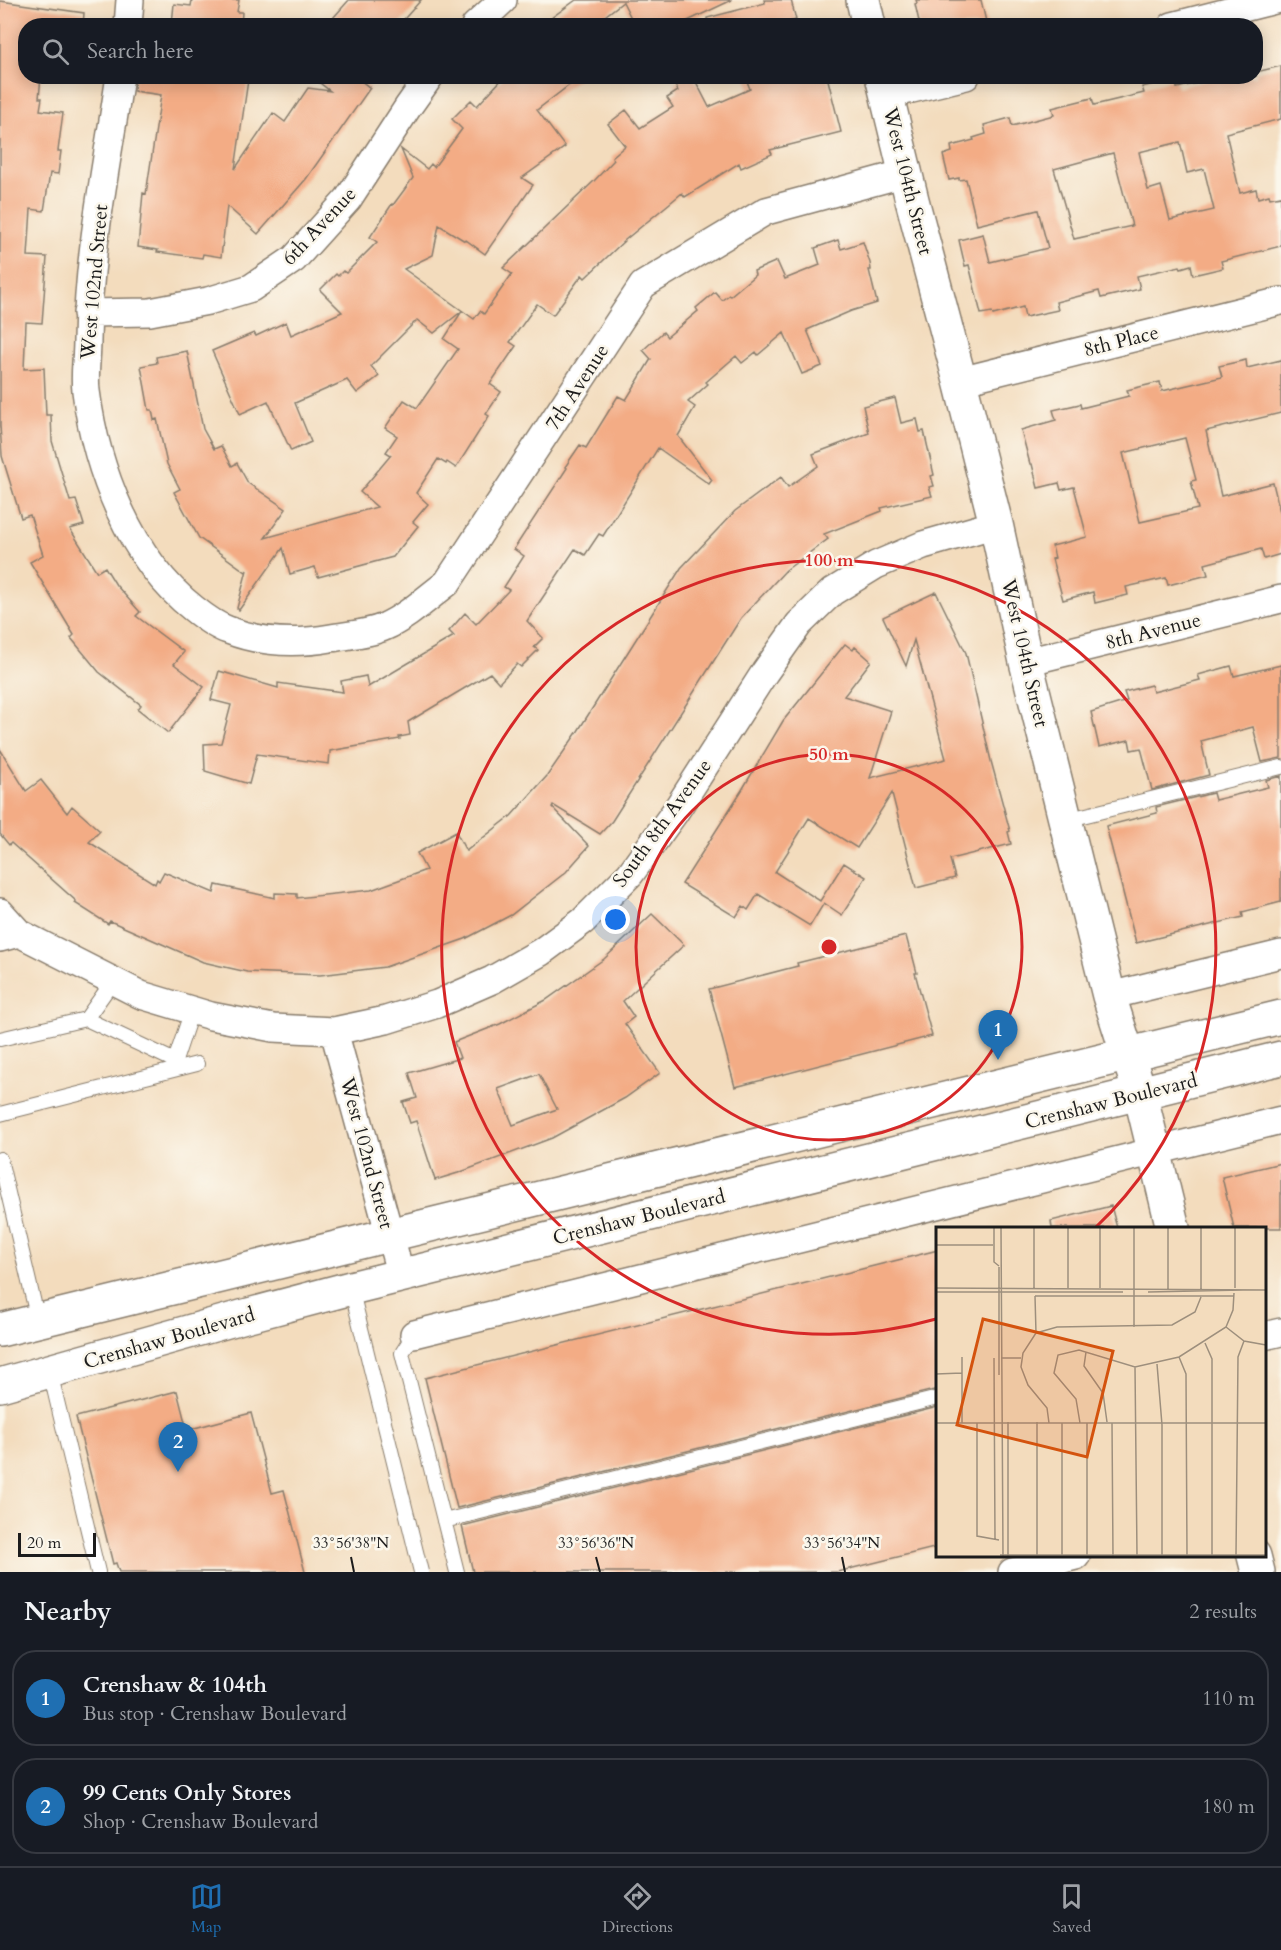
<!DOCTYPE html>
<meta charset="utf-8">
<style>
:root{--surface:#171b24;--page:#242831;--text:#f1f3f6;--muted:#9ea1a6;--line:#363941;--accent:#1f6fb2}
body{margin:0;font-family:Cardo,serif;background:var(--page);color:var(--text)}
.scale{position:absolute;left:18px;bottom:15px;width:78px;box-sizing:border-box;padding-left:6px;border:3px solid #1c1c1c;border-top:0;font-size:16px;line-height:21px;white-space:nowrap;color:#1c1c1c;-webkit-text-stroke:4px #fbf7ec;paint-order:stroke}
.you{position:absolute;left:616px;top:920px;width:21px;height:21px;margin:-15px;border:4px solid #fff;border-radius:50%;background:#1a73e8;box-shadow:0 0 0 9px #1a73e833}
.badge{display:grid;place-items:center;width:39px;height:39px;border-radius:50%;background:var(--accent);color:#fff;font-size:20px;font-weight:700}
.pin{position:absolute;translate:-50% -50px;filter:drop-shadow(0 2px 3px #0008)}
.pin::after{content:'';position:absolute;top:32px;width:21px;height:18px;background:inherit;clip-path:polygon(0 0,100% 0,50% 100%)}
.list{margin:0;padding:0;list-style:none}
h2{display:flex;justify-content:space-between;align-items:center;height:78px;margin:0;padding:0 24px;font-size:26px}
h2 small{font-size:20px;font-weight:400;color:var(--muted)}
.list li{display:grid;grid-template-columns:39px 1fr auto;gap:18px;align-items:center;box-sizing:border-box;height:96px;margin:0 12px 12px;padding:0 12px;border:2px solid var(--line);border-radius:24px}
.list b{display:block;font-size:22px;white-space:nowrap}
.list p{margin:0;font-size:20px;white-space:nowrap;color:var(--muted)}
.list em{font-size:20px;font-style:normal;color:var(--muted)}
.icon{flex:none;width:33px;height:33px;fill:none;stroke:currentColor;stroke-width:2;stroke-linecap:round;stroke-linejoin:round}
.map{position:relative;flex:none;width:1281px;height:1572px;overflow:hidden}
.search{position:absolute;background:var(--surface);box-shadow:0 3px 15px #0003;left:18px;right:18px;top:18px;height:66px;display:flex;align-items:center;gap:15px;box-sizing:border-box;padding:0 21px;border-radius:24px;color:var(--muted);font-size:22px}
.sheet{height:294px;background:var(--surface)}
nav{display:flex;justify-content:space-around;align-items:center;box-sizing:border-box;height:84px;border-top:2px solid var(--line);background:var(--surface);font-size:16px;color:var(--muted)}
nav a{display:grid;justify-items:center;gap:3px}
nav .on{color:var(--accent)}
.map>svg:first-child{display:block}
</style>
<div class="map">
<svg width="1281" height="1572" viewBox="0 0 1281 1572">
<rect width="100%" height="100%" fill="#fbf7ec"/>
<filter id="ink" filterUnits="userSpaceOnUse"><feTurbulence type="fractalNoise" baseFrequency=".0167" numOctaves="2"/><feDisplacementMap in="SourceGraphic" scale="12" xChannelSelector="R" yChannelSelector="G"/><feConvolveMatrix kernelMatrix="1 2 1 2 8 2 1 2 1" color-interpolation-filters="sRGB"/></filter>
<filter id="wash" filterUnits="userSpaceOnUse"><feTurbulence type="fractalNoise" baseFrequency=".008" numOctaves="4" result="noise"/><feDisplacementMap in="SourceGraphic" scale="24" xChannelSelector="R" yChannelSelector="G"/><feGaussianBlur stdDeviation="1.35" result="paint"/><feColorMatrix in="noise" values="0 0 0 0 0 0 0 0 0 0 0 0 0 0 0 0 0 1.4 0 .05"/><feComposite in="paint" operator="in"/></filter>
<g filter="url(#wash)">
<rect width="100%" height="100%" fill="#f3dcbd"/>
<g id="blocks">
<path fill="#f3ac85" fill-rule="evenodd" d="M192,0H239L237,12H242L241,26H183L172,24L174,4L191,6Z
M349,0H421L398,26H326Z
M576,0H732L677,26H635L623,2L592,26H540Z
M764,0H791L796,20L774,26H708L707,18L765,3Z
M916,0H981L987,26H920L915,4L917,3Z
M0,1L84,13L83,26H26V76L41,77L39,98H42L40,110L63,113L58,151H61L58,174L50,173L44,211L31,209L28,256L47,257L42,323L26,322L24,369L44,368L46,415H51L52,441L70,501L76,500L84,525L70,529L97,572L105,567L116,585L140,612L136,616L184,652L174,664L204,687L168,733L138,709L141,705L99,672L71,638L74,635L30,562L43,555L30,515L21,518L2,456L0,426Z
M1281,66V119L1226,133L1240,193L1256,189L1258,198L1269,195L1270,198L1281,196V246L1221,261L1223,268L1193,275L1191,265L1181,268L1180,266L1137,276L1140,289L1101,298L1099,291L1056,302L1058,310L1025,317L1023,307L993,315L992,312L981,314L969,265L965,266L959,240L983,234L990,262L1048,248L1038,210L977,225L966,179L959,180V178L949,180L943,155L952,152L951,146L974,140L973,138L986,134L984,125L1010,118L1012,126L1054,115L1052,108L1092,98L1094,105L1144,93L1142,87L1175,79L1177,88L1225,76H1256V72ZM1180,142L1187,173L1204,169L1214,210L1170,220L1161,186L1148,190L1139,152ZM1113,153L1132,226L1074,239L1054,169Z
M135,76H237L236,78L248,80L235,169L273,113L285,122L308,88L330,91L311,76H355L370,88L306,179L258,234L227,206L221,257L203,254L202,258L157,252L158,250L138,247L143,193L146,194L161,95L134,91Z
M505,76H581L537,110L565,147L522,178L533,185L485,254L466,240L465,241L439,225L433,255L404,269L474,319L480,311L484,314L512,274L503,268L594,181L614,160L612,157L625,146L608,124L626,110L640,128L673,107L667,98L678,91L674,83L686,76H693L709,107L750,89L745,76H827L841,132L770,150L772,154L741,168L739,163L685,197L682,193L625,240L585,278L582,275L553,315L537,304L510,342L516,346L490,384L501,392L486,414L489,416L456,468L447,462L446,464L438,459L416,493L428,504L413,522L418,526L393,557L318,577L315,567L290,574L283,548L239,610L237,608L247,570L246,572L199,538L174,492L180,489L167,464L157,419L154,420L152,410H149L141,366L157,363L156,357L187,351L203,429L214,449L221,446L232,466L237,463L248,483L286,509L265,538L377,507L360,492L391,455L386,452L397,436L385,428L404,400L417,408L458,349L444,339L462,311L434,333L417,320L371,366L379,376L357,393L347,380L295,403L311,442L291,451L268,401L240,414L212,351L254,333L256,336L286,322L291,335L342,312L320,290L336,274L338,276L343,271L346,273L377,242L370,237L392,204L393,205L413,178L401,149L427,169L431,164L434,167L462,129L452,119L471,100L477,106Z
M838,240L841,249L863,242L870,263L871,270H869L877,303L851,311L807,330L822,366L802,374L784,333L758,355L756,352L742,363L736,356L706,382L708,384L688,402L695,407L678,436L712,480L709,484L658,448L603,536L599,534L585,555L575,549L527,621L543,638L534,647L538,650L521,667L517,664L499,683L490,673L408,722L410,735L399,737L400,739L330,751L329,764L257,754L249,784L205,771L204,744L221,743L231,705L211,700L219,671L278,688V683L343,692L341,681L366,676L368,687L454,636L449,631L465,613L476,624L509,590L504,587L524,556L514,549L567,468L565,467L580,445L586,448L618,396L626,400L651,359L643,350L663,332L667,337L698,311L696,308L715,292L722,300L729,295L730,296L755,275L754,271L777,261L785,279L820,265L815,248Z
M1246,360L1247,368L1281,360V413L1206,431L1221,496L1273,483L1281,516V554L1264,559L1261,549L1205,564L1208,575L1168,585L1166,578L1126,587L1128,595L1095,603L1093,592L1063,600L1052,559L1055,558L1052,546L1087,537L1074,487L1061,490L1059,483L1038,488L1032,464H1030L1021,430L1056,420L1053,410L1080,404L1081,408L1129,396L1127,390L1160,382L1162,391L1222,377L1219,366ZM1185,438L1196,480L1191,481L1198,509L1140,522L1123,453Z
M895,398L901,423L917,419L920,432L924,431L934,475L931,476L934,486L929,487L932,496L881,508L882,511L824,534L828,539L786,570L741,618L612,821L600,834L553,805L552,807L589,846L566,872L511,915L465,939L385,967L320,975L247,972L203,962L110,921L108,924L75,903L76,901L11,843L9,845L0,834V749L26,791L41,780L67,813L72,806L100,831L89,842L155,884L157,879L159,881L164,872L214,893L216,885L275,898V893L297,894V898L371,890L426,870L417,853L456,832L466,851L511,816L547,776L578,731L681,568L735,511L781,477L788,487L818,466L813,454L869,433L863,406Z
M936,592L966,653L991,761L1010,831L1008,832L1011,844L950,859L955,878L916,888L892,793L857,848L809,818L775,872L820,901L844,863L866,877L842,915L824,903L810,926L758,894L748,910L743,906L736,917L682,884L742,790L783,721L845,644L853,650L855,647L871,661L844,696L891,711L870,778L946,759L914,640L906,666L883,617Z
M1281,665V758L1262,762L1253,727L1201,741L1209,775L1152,790L1141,748L1131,750L1129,740L1099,747L1091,712L1127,701L1124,692L1151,685L1153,692L1200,680L1198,675L1231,666L1234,676Z
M1281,776V902L1242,912L1243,917L1136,943L1106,826L1157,813L1156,807L1213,793L1215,800L1268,787L1266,780Z
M652,914L684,945L623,1001L634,1017L625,1024L660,1073L625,1098L552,1138L458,1173L435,1180L416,1121L410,1123L403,1102L417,1098L409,1073L460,1058L454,1042L500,1024L546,1000L604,959ZM539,1074L557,1109L513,1125L498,1089Z
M906,936L910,951L911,950L917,973H915L932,1036L735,1087L709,989L798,966L797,963Z
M1281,1163V1228H1234L1222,1177Z
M1111,1206L1117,1228H1052L1051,1221Z
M938,1250V1389L457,1508L425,1378Z
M177,1391L187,1430L251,1413L272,1493L284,1490L305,1572H119L116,1563L113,1564L76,1417Z
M938,1407V1547L837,1572H473L462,1526Z"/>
</g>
</g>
<g filter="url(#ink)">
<use href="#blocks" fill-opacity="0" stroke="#887c6c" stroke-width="1.5"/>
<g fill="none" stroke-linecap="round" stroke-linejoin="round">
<defs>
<path id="service" d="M1066,820L1281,767
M86,1019L113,981
M0,1039L86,1019L175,1061L192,1010
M0,1114L197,1064
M0,1159L38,1320
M351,1288L421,1572
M414,1334L402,1353L457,1572
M50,1372L98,1572
M444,1521L938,1398"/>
<path id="minor" d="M128,26L130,0
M475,26L503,0
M1172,26L1275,0
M120,76C107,164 88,252 87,341C87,357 84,375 86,391C96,469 130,559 194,609C204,617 216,626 228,630C261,643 297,644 331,638C348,635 368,634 384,627C407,617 427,598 447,583L643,285L766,211L906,173
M887,95L966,76
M87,313L150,312L208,301L251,288L294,259L348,199L408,107L430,76
M960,381L1281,301
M1026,662L1281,599
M0,912L19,933
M0,938L19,933L141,995L211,1016L273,1028L334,1031L386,1020L437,1004L492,980L541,952L583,921L630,874L675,812L765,672L799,624L832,592L876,565L923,545L996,524
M1109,996L1281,954
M334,1031L401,1276
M414,1334L1281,1120
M1264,1336L1281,1332
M1012,1572L1076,1556"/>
<path id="tertiary" d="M863,0L869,26
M882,76L912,200L960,381L996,524L1026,662L1109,996L1140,1093L1173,1228
M1254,1556L1258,1572"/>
<path id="primary" d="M0,1330L1281,1017
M0,1385L245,1316L351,1288L1281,1058"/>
</defs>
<use href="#service" stroke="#887c6c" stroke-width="16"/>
<use href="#minor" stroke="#887c6c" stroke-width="30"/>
<use href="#tertiary" stroke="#887c6c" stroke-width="36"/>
<use href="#primary" stroke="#887c6c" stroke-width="36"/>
<use href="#service" stroke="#fff" stroke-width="14"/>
<use href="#minor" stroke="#fff" stroke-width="27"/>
<use href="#tertiary" stroke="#fff" stroke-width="33"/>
<use href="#primary" stroke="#fff" stroke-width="33"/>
</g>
</g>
<path fill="none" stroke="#1c1c1c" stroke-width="2" d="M351,1557L354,1572M596,1557L600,1572M842,1557L845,1572"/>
<g fill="none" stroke="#d62828" stroke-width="3">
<circle cx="829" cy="947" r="193"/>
<path d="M936 1319A387 387 0 1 1 1095 1228"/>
</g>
<g text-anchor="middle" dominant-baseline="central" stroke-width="5" stroke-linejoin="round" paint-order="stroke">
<g font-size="20" fill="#1c1c1c" stroke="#fbf7ec">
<text transform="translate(908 181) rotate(76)">West 104th Street</text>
<text transform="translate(319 226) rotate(-47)">6th Avenue</text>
<text transform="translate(94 282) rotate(-85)">West 102nd Street</text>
<text transform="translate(1121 341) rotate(-14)">8th Place</text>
<text transform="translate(577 387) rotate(-57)">7th Avenue</text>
<text transform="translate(1153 631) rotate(-14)">8th Avenue</text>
<text transform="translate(1025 653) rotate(77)">West 104th Street</text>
<text transform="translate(662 823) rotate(-54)">South 8th Avenue</text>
<text transform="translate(1111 1101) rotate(-14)">Crenshaw Boulevard</text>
<text transform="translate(367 1153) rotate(75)">West 102nd Street</text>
<text transform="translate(639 1217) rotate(-14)">Crenshaw Boulevard</text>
<text transform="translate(169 1338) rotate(-16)">Crenshaw Boulevard</text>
</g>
</g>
<g transform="translate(936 1227)">
<rect width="330" height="330" fill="#f3dcbd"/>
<path fill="none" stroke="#9d8f7d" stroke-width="1.5" d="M58,1V35L63,39M65,1L67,329M132,1V61M232,1V62M299,1V61M0,18H57M63,40V148M0,61L330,63M164,61V1M98,62V1M265,62V1M0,65H187M212,65L307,63M99,69H298M99,69L100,106L87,126L85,140L92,158L111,181L113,196M198,100V1M290,100L308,114L330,118M100,106L121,100L236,98L259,85L265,70M269,116L276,132V328M150,125L148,139L167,166L171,195M26,130V196M243,130L250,147L251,328M58,131L59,312M65,131H85M221,137L226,198V328M199,140L201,328M0,147L26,146M0,196H330M41,196V309L63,313M144,196L140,172L118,146L122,128L143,123L199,140L243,130L290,100L297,83L298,66M176,196L177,329M64,328H330M101,328V195M126,328V196M151,328V196M300,328L302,130L308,114M72,329V195"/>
<path fill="#d4530e" fill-opacity="0.15" stroke="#d4530e" stroke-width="3" d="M47,92L177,124L151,230L21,198Z"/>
<rect width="330" height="330" fill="none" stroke="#1c1c1c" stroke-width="3"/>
</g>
<g font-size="15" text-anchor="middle" fill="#1c1c1c" stroke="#fbf7ec" stroke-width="5" stroke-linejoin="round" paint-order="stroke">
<text x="351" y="1548">33°56'38"N</text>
<text x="596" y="1548">33°56'36"N</text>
<text x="842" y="1548">33°56'34"N</text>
</g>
<circle cx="829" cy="947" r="9" fill="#d62828" stroke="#fbf7ec" stroke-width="3"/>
<g font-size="18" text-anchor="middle" font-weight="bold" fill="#d62828" stroke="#fbf7ec" stroke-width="5" stroke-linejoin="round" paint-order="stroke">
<text x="829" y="566">100 m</text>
<text x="829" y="760">50 m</text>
</g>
</svg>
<div class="scale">20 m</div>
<div class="you"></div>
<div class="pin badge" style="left:998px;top:1060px">1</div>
<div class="pin badge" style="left:178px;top:1472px">2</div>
<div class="search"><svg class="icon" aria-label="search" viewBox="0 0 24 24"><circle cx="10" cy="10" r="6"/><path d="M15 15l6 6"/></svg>Search here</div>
</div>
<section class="sheet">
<h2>Nearby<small>2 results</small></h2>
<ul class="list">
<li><span class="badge">1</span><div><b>Crenshaw &amp; 104th</b><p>Bus stop · Crenshaw Boulevard</p></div><em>110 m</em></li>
<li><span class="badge">2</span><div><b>99 Cents Only Stores</b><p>Shop · Crenshaw Boulevard</p></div><em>180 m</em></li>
</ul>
</section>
<nav>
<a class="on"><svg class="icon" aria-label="map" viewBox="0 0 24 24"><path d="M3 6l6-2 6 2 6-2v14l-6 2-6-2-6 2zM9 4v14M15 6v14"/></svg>Map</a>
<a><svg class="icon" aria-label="directions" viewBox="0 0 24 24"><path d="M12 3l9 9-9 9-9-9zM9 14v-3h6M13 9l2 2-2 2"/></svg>Directions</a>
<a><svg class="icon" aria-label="saved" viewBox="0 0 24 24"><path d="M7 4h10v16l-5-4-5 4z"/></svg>Saved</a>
</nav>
